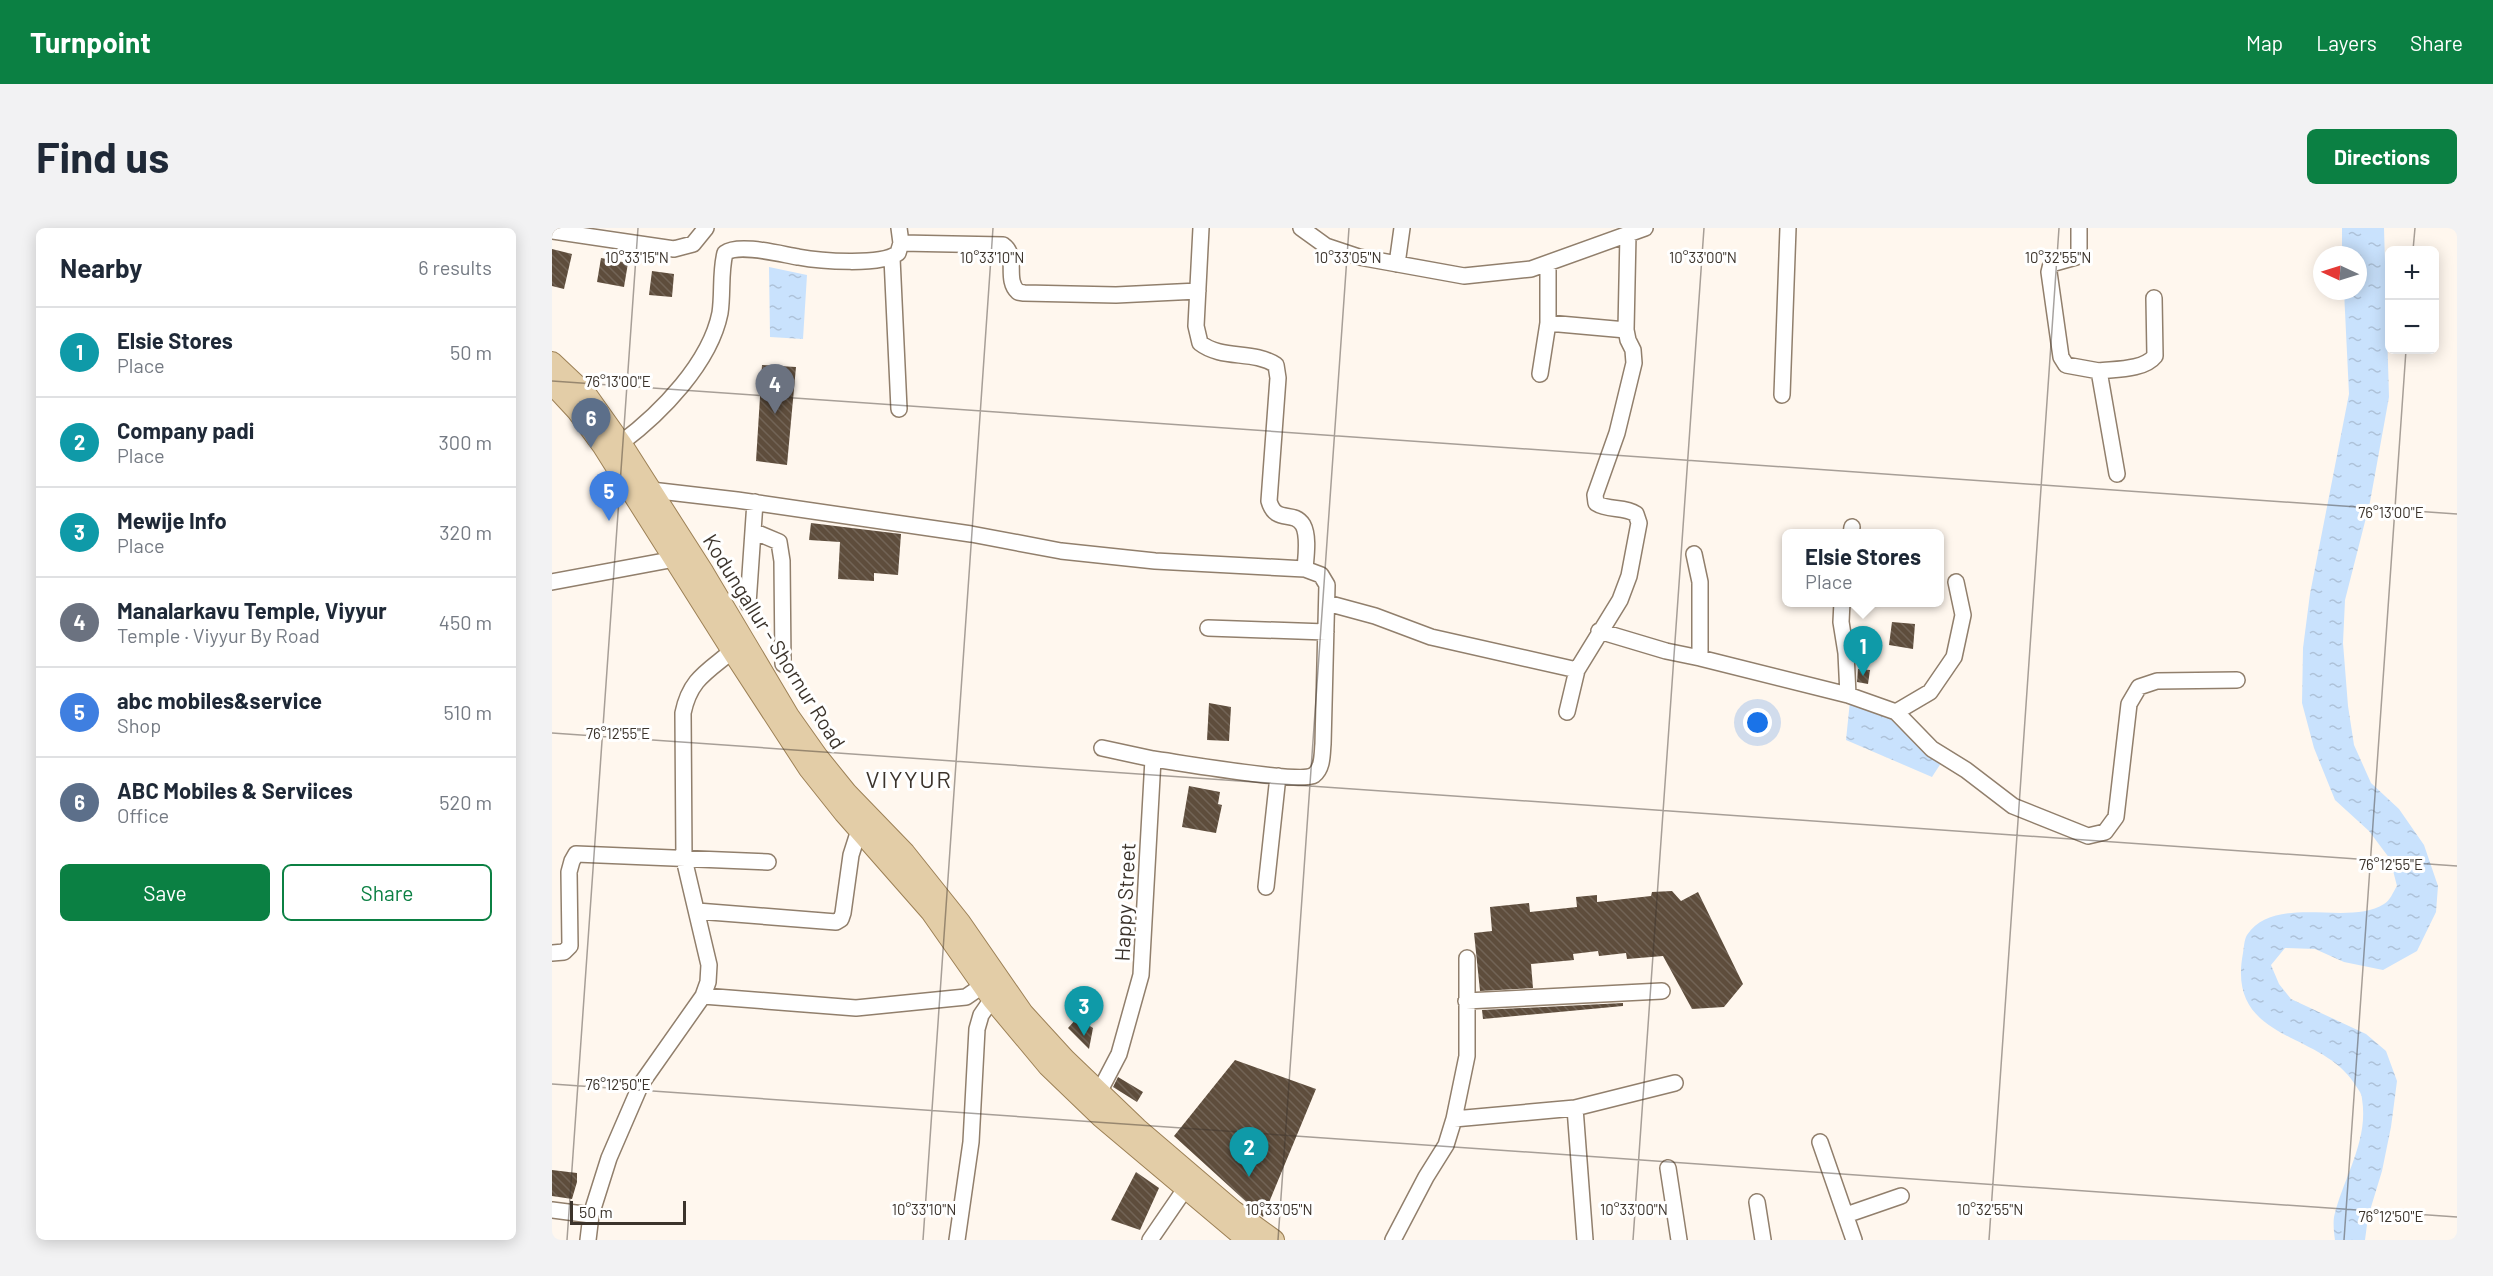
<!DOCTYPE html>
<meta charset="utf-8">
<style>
:root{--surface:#fff;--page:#f2f2f3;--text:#1f2937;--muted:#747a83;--line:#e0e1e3;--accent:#0b8043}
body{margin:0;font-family:Barlow,sans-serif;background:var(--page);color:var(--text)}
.controls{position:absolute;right:18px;top:18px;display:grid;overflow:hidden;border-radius:9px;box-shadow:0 3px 15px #0003}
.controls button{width:54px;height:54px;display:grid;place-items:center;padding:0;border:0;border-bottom:2px solid var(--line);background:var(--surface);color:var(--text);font:30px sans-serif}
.compass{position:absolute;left:1761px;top:18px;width:54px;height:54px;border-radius:50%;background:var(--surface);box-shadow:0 3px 15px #0003;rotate:274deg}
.scale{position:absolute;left:18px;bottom:15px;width:116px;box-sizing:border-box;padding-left:6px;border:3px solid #3c342c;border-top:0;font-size:16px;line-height:21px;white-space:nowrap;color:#3c342c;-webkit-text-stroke:4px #fff;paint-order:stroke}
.you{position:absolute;left:1206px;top:495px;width:21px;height:21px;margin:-15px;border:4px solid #fff;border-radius:50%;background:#1a73e8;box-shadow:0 0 0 9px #1a73e833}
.badge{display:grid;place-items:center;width:39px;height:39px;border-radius:50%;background:var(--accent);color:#fff;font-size:20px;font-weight:700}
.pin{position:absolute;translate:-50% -50px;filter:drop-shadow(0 2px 3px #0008)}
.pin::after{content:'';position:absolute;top:32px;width:21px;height:18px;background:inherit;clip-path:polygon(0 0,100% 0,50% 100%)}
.popup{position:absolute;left:1230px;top:301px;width:162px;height:78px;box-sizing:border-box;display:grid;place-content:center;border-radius:9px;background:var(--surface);filter:drop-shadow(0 2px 4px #0005);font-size:20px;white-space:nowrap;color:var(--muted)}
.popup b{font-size:22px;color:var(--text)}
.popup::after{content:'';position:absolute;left:50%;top:100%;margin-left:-12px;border:12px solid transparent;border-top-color:var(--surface)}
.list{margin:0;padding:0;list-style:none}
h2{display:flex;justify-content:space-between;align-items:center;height:78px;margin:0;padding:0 24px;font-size:26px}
h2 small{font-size:20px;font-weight:400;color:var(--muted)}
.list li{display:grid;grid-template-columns:39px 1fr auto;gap:18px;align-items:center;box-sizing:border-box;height:90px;padding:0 24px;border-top:2px solid var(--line)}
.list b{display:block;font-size:22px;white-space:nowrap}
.list p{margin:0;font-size:20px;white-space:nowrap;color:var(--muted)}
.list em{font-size:20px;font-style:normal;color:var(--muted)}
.actions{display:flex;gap:12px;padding:18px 24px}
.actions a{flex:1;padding:14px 0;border:2px solid var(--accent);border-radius:9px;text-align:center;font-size:21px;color:var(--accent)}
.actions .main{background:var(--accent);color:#fff}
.map{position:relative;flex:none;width:1905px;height:1012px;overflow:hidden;border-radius:9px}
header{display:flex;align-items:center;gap:36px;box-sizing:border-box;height:84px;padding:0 30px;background:var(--accent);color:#fff}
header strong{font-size:28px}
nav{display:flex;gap:33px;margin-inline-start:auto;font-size:21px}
.intro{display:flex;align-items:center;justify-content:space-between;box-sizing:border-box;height:144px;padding:0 36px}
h1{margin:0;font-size:42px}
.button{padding:15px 27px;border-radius:9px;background:var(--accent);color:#fff;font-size:21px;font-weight:700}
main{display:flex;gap:36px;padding:0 36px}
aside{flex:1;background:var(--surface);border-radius:9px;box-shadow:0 3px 15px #0003}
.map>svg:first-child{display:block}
</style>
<header>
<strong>Turnpoint</strong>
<nav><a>Map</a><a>Layers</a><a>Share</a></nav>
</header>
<div class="intro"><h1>Find us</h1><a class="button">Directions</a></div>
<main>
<aside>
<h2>Nearby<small>6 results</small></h2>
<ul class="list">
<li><span class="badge" style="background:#0f9aa8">1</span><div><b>Elsie Stores</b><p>Place</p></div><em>50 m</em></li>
<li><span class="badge" style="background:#0f9aa8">2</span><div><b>Company padi</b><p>Place</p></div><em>300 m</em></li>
<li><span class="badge" style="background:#0f9aa8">3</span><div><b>Mewije Info</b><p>Place</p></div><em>320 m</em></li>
<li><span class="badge" style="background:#6b7280">4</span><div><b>Manalarkavu Temple, Viyyur</b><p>Temple · Viyyur By Road</p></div><em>450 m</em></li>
<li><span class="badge" style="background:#3f7fe0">5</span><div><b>abc mobiles&amp;service</b><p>Shop</p></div><em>510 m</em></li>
<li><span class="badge" style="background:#5c6f8a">6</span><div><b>ABC Mobiles &amp; Serviices</b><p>Office</p></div><em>520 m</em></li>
</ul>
<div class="actions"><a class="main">Save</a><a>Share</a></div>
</aside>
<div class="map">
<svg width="1905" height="1012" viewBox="0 0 1905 1012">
<defs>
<pattern id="water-ripples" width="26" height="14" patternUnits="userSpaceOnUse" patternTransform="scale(1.5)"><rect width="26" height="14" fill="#c9e2fd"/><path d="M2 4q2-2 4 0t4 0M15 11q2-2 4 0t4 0" fill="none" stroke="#aec2d9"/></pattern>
<pattern id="building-back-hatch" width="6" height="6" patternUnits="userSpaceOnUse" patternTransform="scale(1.5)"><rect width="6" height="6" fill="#5e4d3c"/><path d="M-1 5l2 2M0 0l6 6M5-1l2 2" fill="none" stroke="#726456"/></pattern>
</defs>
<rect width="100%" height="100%" fill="#fff7ee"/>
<path fill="url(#water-ripples)" d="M1790,0H1832L1837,169L1818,274L1793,372L1791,415L1796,478L1802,517L1819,555L1847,581L1872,617L1886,658L1884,684L1865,723L1831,742L1792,734L1763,721L1733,720L1719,737L1727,756L1739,771L1814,806L1834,823L1845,853L1839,899L1830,943L1816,989L1813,1012H1783C1782,1005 1781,996 1782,989C1791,950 1817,913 1810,871C1810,865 1805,860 1802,855C1767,802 1674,814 1691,725C1692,720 1692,712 1695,707C1724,665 1797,699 1832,676C1838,673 1841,664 1845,658L1838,631L1817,603L1783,572L1762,520L1750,475L1751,420L1758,366L1797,166L1792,63H1806V27H1790Z
M217,39L255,47L251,111L218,109Z
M1298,473L1340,488L1391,532L1380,549L1294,512Z"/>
<path fill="url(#building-back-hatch)" d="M0,21L20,26L12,61L0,58Z
M49,30L76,35L72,59L45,54Z
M100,43L122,46L120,69L97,67Z
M210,137L244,139L235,237L204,233Z
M259,295L349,306L346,347L322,345V353L286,351L288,314L257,312Z
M1340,394L1363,396L1361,421L1337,417Z
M1306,441L1318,442L1316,456L1305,454Z
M657,475L679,479L677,513L655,512Z
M637,558L668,564L666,576L670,577L664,605L630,599Z
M1120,663L1129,673L1146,664L1191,756L1172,779L1140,781L1111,728L1075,731L1074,725L1047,728L1046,723L1021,726L1022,732L979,736L981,760L928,763L922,705L940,703L938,679L977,675L978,684L1025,679L1024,669L1045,667V674L1099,668L1100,664Z
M1071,775V778L931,791L930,782Z
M525,790L541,800L537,821L516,800Z
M683,832L764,861L711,989L622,908Z
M566,849L591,864L585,874L561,859Z
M0,942L25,945V954L20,971L0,968Z
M584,944L607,960L588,1002L559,992Z"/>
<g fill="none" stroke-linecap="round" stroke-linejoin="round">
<defs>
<path id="minor" d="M649,0L644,98L648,115C670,132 701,122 724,137L726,150L717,273C724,297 741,281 751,297C757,308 754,328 753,341
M749,0L774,18L807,29L912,48L979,41L1093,0
M1527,0V26L1524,29L1499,36L1497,44L1509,129L1514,137L1547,143
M0,3L122,21L141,16L154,0
M349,15L451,17C467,28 452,51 466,64L472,65L564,67L646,63
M340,30L347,181
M845,36L850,0
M996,95L1074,102
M988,146L996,95V35
M1230,167L1236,0
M69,215C109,185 158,135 168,85C171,65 168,45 173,25C187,15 228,26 246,29C267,33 330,38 346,25L349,15L347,0
M1565,246L1547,143C1564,141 1592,142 1603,128L1602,70
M99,262L185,272L419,306L509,323L603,333L753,341L769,347L775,357L771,516C770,526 771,540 762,547C749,556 624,534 601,531
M201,303L227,314L230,333L231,436
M1299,306L1300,299
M1142,326L1148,354V430L1296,467L1344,484L1380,521L1414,542L1461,578L1536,608L1553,604L1564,589L1577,476L1587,459L1605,453L1685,452
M0,354L123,331
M1290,374L1289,394L1294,425L1296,467
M775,375L823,388L879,409L1025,442
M196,376L203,274
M656,400L774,404
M1047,403L1114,423L1148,430
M1015,484L1025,442L1068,372L1077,348L1087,295L1084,286C1072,278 1056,283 1044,275L1043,267L1065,205L1082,135L1081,122L1076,112L1074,102L1076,6
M1344,484L1378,464L1402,429L1411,387L1404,354
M714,659L726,548
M145,683L284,694L289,691L291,685L299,627L307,602
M0,725L12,724L18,718L17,644L20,633L24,626L216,634
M151,768L304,780L414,769L430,758
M914,773L1110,763
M543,872L567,826L589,747L601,531L550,520
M1023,880L1033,1012
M902,891L1023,880L1123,855
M1268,914L1302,1012
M1116,940L1127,1012
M1205,974L1211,1012
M0,982L39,987
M1294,987L1349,968
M36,1012L39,987L57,930L89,856L151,768L156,754L157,737L132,631L131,485C138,451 155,444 180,423
M405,1012L419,914L425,801L429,787L440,771
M598,1012L633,961
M841,1012L874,949L894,917L902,891L915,828V730"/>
<path id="major" d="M0,134L35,167L69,215L152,345L237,488L266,529L295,565L353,625L408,694L471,785L513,831L585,900L682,983L722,1012
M0,156L25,183L50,217L180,423L257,541L292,585L379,684L440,771L496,838L549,889L695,1012"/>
</defs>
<use href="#minor" stroke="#917f6c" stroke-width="18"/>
<use href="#major" stroke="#9d8156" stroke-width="22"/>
<use href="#minor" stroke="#fff" stroke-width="15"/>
<use href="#major" stroke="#e3cda7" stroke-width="20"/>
</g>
<path fill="none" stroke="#3c342c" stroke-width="1.5" stroke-opacity="0.45" d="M1861,22L1863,0M0,153L1905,286M0,505L1905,638M0,856L1905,989M15,1012L86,0M371,1012L441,0M726,1012L797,0M1081,1012L1152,0M1437,1012L1507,0M1792,1012L1854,122"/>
<g text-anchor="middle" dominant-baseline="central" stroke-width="6" stroke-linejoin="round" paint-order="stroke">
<g font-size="21" fill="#3c342c" stroke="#fff">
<text transform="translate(223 413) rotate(58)">Kodungallur - Shornur Road</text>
<text transform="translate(572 674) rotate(-87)">Happy Street</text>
</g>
<g font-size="24" letter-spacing="1.5" fill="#3c342c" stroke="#fff">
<text x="357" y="550">VIYYUR</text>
</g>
</g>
<g font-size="15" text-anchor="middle" fill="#3c342c" stroke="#fff" stroke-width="6" stroke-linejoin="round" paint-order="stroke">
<text x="85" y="35">10°33'15"N</text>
<text x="440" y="35">10°33'10"N</text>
<text x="796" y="35">10°33'05"N</text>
<text x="1151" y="35">10°33'00"N</text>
<text x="1506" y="35">10°32'55"N</text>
<text x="66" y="159">76°13'00"E</text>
<text x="1839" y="290">76°13'00"E</text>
<text x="66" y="511">76°12'55"E</text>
<text x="1839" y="642">76°12'55"E</text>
<text x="66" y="862">76°12'50"E</text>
<text x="372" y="987">10°33'10"N</text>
<text x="727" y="987">10°33'05"N</text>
<text x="1082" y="987">10°33'00"N</text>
<text x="1438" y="987">10°32'55"N</text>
<text x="1839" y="994">76°12'50"E</text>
</g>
</svg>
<div class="controls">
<button>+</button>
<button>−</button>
</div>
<svg class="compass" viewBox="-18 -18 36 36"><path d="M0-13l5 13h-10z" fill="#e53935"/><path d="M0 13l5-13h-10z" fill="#747a83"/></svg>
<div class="scale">50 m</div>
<div class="you"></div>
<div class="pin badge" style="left:1311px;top:448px;background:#0f9aa8">1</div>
<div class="popup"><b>Elsie Stores</b>Place</div>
<div class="pin badge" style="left:697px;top:949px;background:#0f9aa8">2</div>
<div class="pin badge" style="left:532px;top:808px;background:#0f9aa8">3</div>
<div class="pin badge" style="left:223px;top:186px;background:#6b7280">4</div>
<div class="pin badge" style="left:57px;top:293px;background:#3f7fe0">5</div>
<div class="pin badge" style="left:39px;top:220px;background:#5c6f8a">6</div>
</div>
</main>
